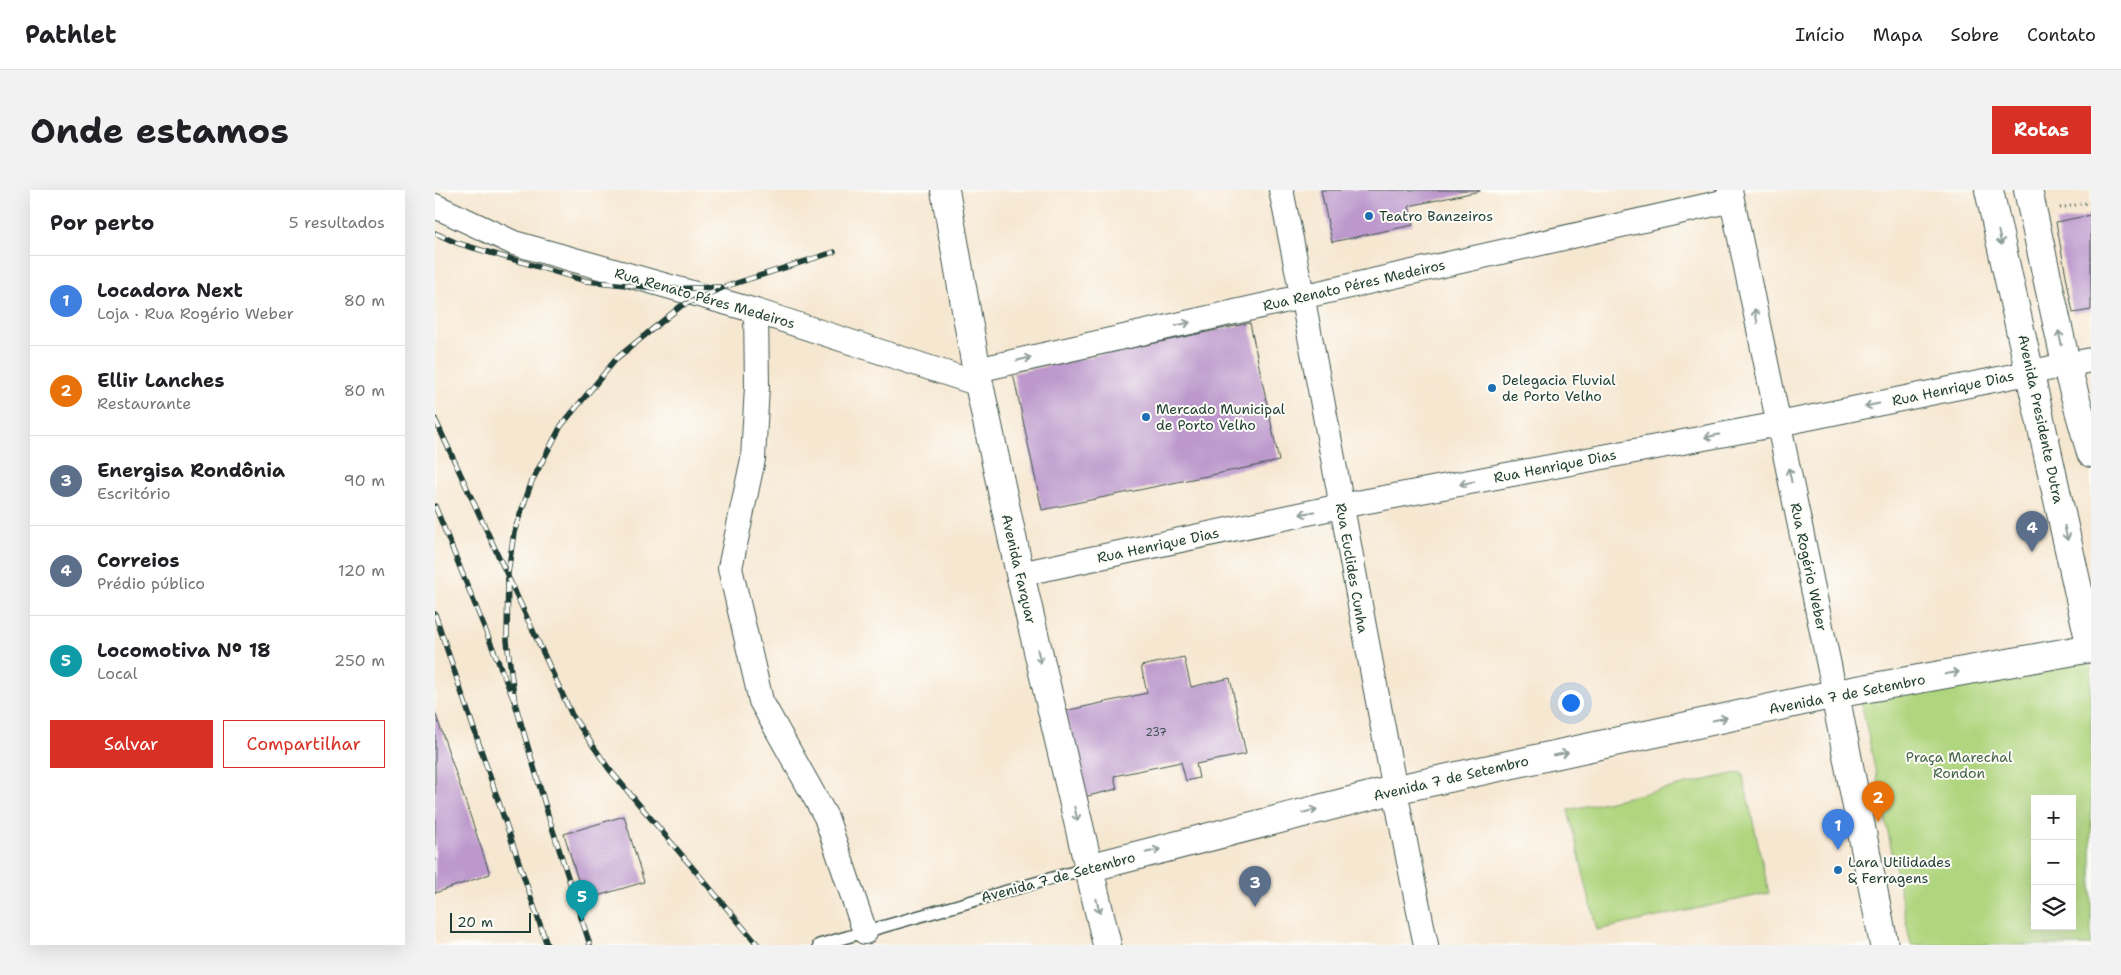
<!DOCTYPE html>
<html lang="pt">
<meta charset="utf-8">
<style>
:root{--surface:#fff;--page:#f2f2f2;--text:#202124;--muted:#757577;--line:#e0e0e0;--accent:#d93025}
body{margin:0;font-family:"Shantell Sans",sans-serif;background:var(--page);color:var(--text)}
.controls{position:absolute;right:15px;bottom:15px;display:grid;overflow:hidden;border-radius:0px;box-shadow:0 5px 20px #0002}
.controls button{width:45px;height:45px;display:grid;place-items:center;padding:0;border:0;border-bottom:1px solid var(--line);background:var(--surface);color:var(--text);font:25px sans-serif}
.scale{position:absolute;left:15px;bottom:12px;width:81px;box-sizing:border-box;padding-left:5px;border:2px solid #1f3d34;border-top:0;font-size:14px;line-height:18px;white-space:nowrap;color:#1f3d34;-webkit-text-stroke:4px #fdfcf7;paint-order:stroke}
.you{position:absolute;left:1135px;top:512px;width:18px;height:18px;margin:-12px;border:4px solid #fff;border-radius:50%;background:#1a73e8;box-shadow:0 0 0 8px #1a73e833}
.badge{display:grid;place-items:center;width:32px;height:32px;border-radius:50%;background:var(--accent);color:#fff;font-size:16px;font-weight:700}
.pin{position:absolute;translate:-50% -41px;filter:drop-shadow(0 1px 2px #0008)}
.pin::after{content:'';position:absolute;top:26px;width:18px;height:15px;background:inherit;clip-path:polygon(0 0,100% 0,50% 100%)}
.list{margin:0;padding:0;list-style:none}
h2{display:flex;justify-content:space-between;align-items:center;height:65px;margin:0;padding:0 20px;font-size:21px}
h2 small{font-size:16px;font-weight:400;color:var(--muted)}
.list li{display:grid;grid-template-columns:32px 1fr auto;gap:15px;align-items:center;box-sizing:border-box;height:90px;padding:0 20px;border-top:1px solid var(--line)}
.list b{display:block;font-size:19px;white-space:nowrap}
.list p{margin:0;font-size:16px;white-space:nowrap;color:var(--muted)}
.list em{font-size:16px;font-style:normal;color:var(--muted)}
.actions{display:flex;gap:10px;padding:15px 20px}
.actions a{flex:1;padding:11px 0;border:1px solid var(--accent);border-radius:0px;text-align:center;font-size:18px;color:var(--accent)}
.actions .main{background:var(--accent);color:#fff}
.icon{flex:none;width:28px;height:28px;fill:none;stroke:currentColor;stroke-width:2;stroke-linecap:round;stroke-linejoin:round}
.map{position:relative;flex:none;width:1656px;height:755px;overflow:hidden;border-radius:0px}
header{display:flex;align-items:center;gap:30px;box-sizing:border-box;height:70px;padding:0 25px;background:var(--surface);border-bottom:1px solid var(--line)}
header strong{font-size:24px}
nav{display:flex;gap:28px;margin-inline-start:auto;font-size:18px}
.intro{display:flex;align-items:center;justify-content:space-between;box-sizing:border-box;height:120px;padding:0 30px}
h1{margin:0;font-size:35px}
.button{padding:12px 22px;border-radius:0px;background:var(--accent);color:#fff;font-size:18px;font-weight:700}
main{display:flex;gap:30px;padding:0 30px}
aside{flex:1;background:var(--surface);border-radius:0px;box-shadow:0 5px 20px #0002}
.map>svg:first-child{display:block}
</style>
<header>
<strong>Pathlet</strong>
<nav><a>Início</a><a>Mapa</a><a>Sobre</a><a>Contato</a></nav>
</header>
<div class="intro"><h1>Onde estamos</h1><a class="button">Rotas</a></div>
<main>
<aside>
<h2>Por perto<small>5 resultados</small></h2>
<ul class="list">
<li><span class="badge" style="background:#3f7fe0">1</span><div><b>Locadora Next</b><p>Loja · Rua Rogério Weber</p></div><em>80 m</em></li>
<li><span class="badge" style="background:#e8710a">2</span><div><b>Ellir Lanches</b><p>Restaurante</p></div><em>80 m</em></li>
<li><span class="badge" style="background:#5c6f8a">3</span><div><b>Energisa Rondônia</b><p>Escritório</p></div><em>90 m</em></li>
<li><span class="badge" style="background:#5c6f8a">4</span><div><b>Correios</b><p>Prédio público</p></div><em>120 m</em></li>
<li><span class="badge" style="background:#0f9aa8">5</span><div><b>Locomotiva Nº 18</b><p>Local</p></div><em>250 m</em></li>
</ul>
<div class="actions"><a class="main">Salvar</a><a>Compartilhar</a></div>
</aside>
<div class="map">
<svg width="1656" height="755" viewBox="0 0 1656 755">
<rect width="100%" height="100%" fill="#fdfcf7"/>
<filter id="ink" filterUnits="userSpaceOnUse"><feTurbulence type="fractalNoise" baseFrequency=".02" numOctaves="2"/><feDisplacementMap in="SourceGraphic" scale="10" xChannelSelector="R" yChannelSelector="G"/><feConvolveMatrix kernelMatrix="1 2 1 2 8 2 1 2 1" color-interpolation-filters="sRGB"/></filter>
<filter id="wash" filterUnits="userSpaceOnUse"><feTurbulence type="fractalNoise" baseFrequency=".0096" numOctaves="4" result="noise"/><feDisplacementMap in="SourceGraphic" scale="20" xChannelSelector="R" yChannelSelector="G"/><feGaussianBlur stdDeviation="1.12" result="paint"/><feColorMatrix in="noise" values="0 0 0 0 0 0 0 0 0 0 0 0 0 0 0 0 0 1.4 0 .05"/><feComposite in="paint" operator="in"/></filter>
<g filter="url(#wash)">
<rect width="100%" height="100%" fill="#f6e7d1"/>
<path fill="#b0d57f" stroke="#68895a" fill-rule="evenodd" d="M1656,461V755H1476L1426,511ZM1600,609H1637V736H1600Z
M1307,582L1334,703L1162,740L1133,620Z"/>
<g id="blocks">
<path fill="#bc98cc" d="M886,0H1045V1L974,16L978,35L897,52Z
M1656,25V120L1638,123L1621,32Z
M815,133L844,271L607,320L578,183Z
M749,467L756,497L795,488L811,564L761,574L764,588L751,591L746,572L679,586L682,599L649,607L630,521L712,503L706,476Z
M0,522L55,684L0,703Z
M189,626L209,692L149,710L129,644Z"/>
</g>
</g>
<g filter="url(#ink)">
<use href="#blocks" fill-opacity="0" stroke="#3f564c" stroke-width="1"/>
<g fill="none" stroke-linecap="round" stroke-linejoin="round">
<defs>
<path id="service" d="M384,755L653,678"/>
<path id="minor" d="M846,0C898,251 938,504 991,755
M1295,0L1400,504
M0,16L79,53L321,121L544,194
M321,121L322,196L318,269L295,378L326,511L391,627L430,742
M542,180L1297,10
M585,384L906,316L1344,234L1656,170"/>
<path id="tertiary" d="M510,0L544,194L585,384L672,755
M1554,0L1656,458
M1593,0L1631,174L1656,263
M653,678L958,600L1400,504"/>
<path id="secondary" d="M1449,755L1400,504L1656,458"/>
</defs>
<use href="#service" stroke="#3f564c" stroke-width="14"/>
<use href="#minor" stroke="#3f564c" stroke-width="26"/>
<use href="#tertiary" stroke="#3f564c" stroke-width="30"/>
<use href="#secondary" stroke="#3f564c" stroke-width="30"/>
<path stroke="#3f564c" stroke-width="3" stroke-dasharray="1 4" stroke-linecap="butt" d="M1625,18L1656,12"/>
<use href="#service" stroke="#fff" stroke-width="11"/>
<use href="#minor" stroke="#fff" stroke-width="24"/>
<use href="#tertiary" stroke="#fff" stroke-width="28"/>
<use href="#secondary" stroke="#fff" stroke-width="28"/>
<defs>
<path id="rail" d="M0,43L22,53L151,91L232,99L285,97
M0,229L137,525L174,579L323,755
M0,316L80,513L114,628L155,755
M0,424L112,755
M80,513L72,451L73,383L79,342L97,291L126,236L182,168L246,116L292,96L399,62"/>
</defs>
<use href="#rail" stroke="#1f3d34" stroke-width="5.5"/>
<use href="#rail" stroke="#fdfcf7" stroke-width="4" stroke-dasharray="11" stroke-linecap="butt"/>
</g>
<defs><path id="oneway-shaft" d="M-6 0H5M1.5-3L5.5 0L1.5 3" fill="none" stroke-width="1.6" stroke-linecap="round" stroke-linejoin="round" transform="scale(1.25)"/></defs>
<g stroke="#8f9e9a">
<use href="#oneway-shaft" transform="translate(1565 48) rotate(77)"/>
<use href="#oneway-shaft" transform="translate(1321 126) rotate(-102)"/>
<use href="#oneway-shaft" transform="translate(748 134) rotate(-13)"/>
<use href="#oneway-shaft" transform="translate(1625 148) rotate(-102)"/>
<use href="#oneway-shaft" transform="translate(589 169) rotate(-13)"/>
<use href="#oneway-shaft" transform="translate(1437 215) rotate(168)"/>
<use href="#oneway-shaft" transform="translate(1277 246) rotate(169)"/>
<use href="#oneway-shaft" transform="translate(1355 285) rotate(-102)"/>
<use href="#oneway-shaft" transform="translate(1032 293) rotate(169)"/>
<use href="#oneway-shaft" transform="translate(872 323) rotate(168)"/>
<use href="#oneway-shaft" transform="translate(1631 343) rotate(78)"/>
<use href="#oneway-shaft" transform="translate(604 466) rotate(77)"/>
<use href="#oneway-shaft" transform="translate(1517 483) rotate(-10)"/>
<use href="#oneway-shaft" transform="translate(1285 529) rotate(-12)"/>
<use href="#oneway-shaft" transform="translate(1126 564) rotate(-12)"/>
<use href="#oneway-shaft" transform="translate(875 621) rotate(-14)"/>
<use href="#oneway-shaft" transform="translate(641 624) rotate(77)"/>
<use href="#oneway-shaft" transform="translate(718 661) rotate(-14)"/>
<use href="#oneway-shaft" transform="translate(663 716) rotate(77)"/>
</g>
</g>
<g fill="#1f6fb2" stroke="#fdfcf7" stroke-width="2">
<circle cx="934" cy="26" r="5"/>
<circle cx="1057" cy="198" r="5"/>
<circle cx="711" cy="227" r="5"/>
<circle cx="1403" cy="680" r="5"/>
</g>
<g text-anchor="middle" dominant-baseline="central" stroke-width="4" stroke-linejoin="round" paint-order="stroke">
<g font-size="11" fill="#46545a">
<text x="721" y="542">237</text>
</g>
<g font-size="14" fill="#1f3d34" stroke="#fdfcf7" text-anchor="start">
<text x="944" y="26">Teatro Banzeiros</text>
<text x="1067" y="190">Delegacia Fluvial<tspan x="1067" dy="16">de Porto Velho</tspan></text>
<text x="721" y="219">Mercado Municipal<tspan x="721" dy="16">de Porto Velho</tspan></text>
<text x="1413" y="672">Lara Utilidades<tspan x="1413" dy="16">&amp; Ferragens</tspan></text>
</g>
<g font-size="14" fill="#1f3d34" stroke="#fdfcf7">
<text transform="translate(919 95) rotate(-13)">Rua Renato Péres Medeiros</text>
<text transform="translate(270 108) rotate(16)">Rua Renato Péres Medeiros</text>
<text transform="translate(1518 198) rotate(-12)">Rua Henrique Dias</text>
<text transform="translate(1606 229) rotate(78)">Avenida Presidente Dutra</text>
<text transform="translate(1120 276) rotate(-11)">Rua Henrique Dias</text>
<text transform="translate(723 355) rotate(-12)">Rua Henrique Dias</text>
<text transform="translate(1374 377) rotate(78)">Rua Rogério Weber</text>
<text transform="translate(917 378) rotate(80)">Rua Euclides Cunha</text>
<text transform="translate(584 379) rotate(77)">Avenida Farquar</text>
<text transform="translate(1412 504) rotate(-11)">Avenida 7 de Setembro</text>
<text transform="translate(1016 588) rotate(-13)">Avenida 7 de Setembro</text>
<text transform="translate(623 687) rotate(-15)">Avenida 7 de Setembro</text>
</g>
<g font-size="14" fill="#436347" stroke="#fdfcf7">
<text x="1524" y="567">Praça Marechal<tspan x="1524" dy="16">Rondon</tspan></text>
</g>
</g>
</svg>
<div class="controls">
<button>+</button>
<button>−</button>
<button><svg class="icon" aria-label="layers" viewBox="0 0 24 24"><path d="M12 4l9 5-9 5-9-5zM3 14l9 5 9-5"/></svg></button>
</div>
<div class="scale">20 m</div>
<div class="you"></div>
<div class="pin badge" style="left:1403px;top:660px;background:#3f7fe0">1</div>
<div class="pin badge" style="left:1443px;top:632px;background:#e8710a">2</div>
<div class="pin badge" style="left:820px;top:717px;background:#5c6f8a">3</div>
<div class="pin badge" style="left:1597px;top:362px;background:#5c6f8a">4</div>
<div class="pin badge" style="left:147px;top:731px;background:#0f9aa8">5</div>
</div>
</main>
